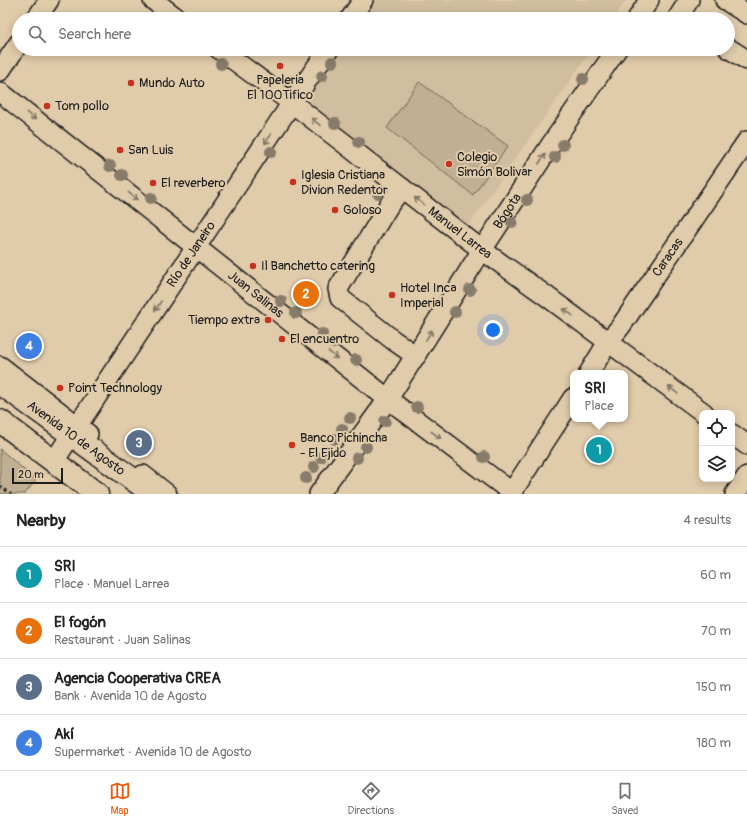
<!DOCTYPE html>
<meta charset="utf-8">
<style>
:root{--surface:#fff;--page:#f2f2f2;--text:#222;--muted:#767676;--line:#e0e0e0;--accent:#ea580c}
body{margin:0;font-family:Pangolin,sans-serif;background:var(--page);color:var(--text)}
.controls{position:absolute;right:12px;bottom:12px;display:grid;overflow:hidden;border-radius:8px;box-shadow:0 2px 10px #0003}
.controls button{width:36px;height:36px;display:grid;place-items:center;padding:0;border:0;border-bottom:1px solid var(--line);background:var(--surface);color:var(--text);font:20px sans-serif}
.scale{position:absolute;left:12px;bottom:10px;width:51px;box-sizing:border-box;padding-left:4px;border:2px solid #1c1c1c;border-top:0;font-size:11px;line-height:14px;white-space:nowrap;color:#1c1c1c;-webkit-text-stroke:3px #e0cbaa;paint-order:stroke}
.you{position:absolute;left:493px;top:330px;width:14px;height:14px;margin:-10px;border:3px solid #fff;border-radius:50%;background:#1a73e8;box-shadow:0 0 0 6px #1a73e833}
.badge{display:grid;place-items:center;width:26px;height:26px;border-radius:50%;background:var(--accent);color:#fff;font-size:13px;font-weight:700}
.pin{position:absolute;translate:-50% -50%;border:2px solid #fff;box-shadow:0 1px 4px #0006}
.popup{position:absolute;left:570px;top:370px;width:58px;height:52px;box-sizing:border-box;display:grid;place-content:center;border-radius:8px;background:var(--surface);filter:drop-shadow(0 1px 3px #0005);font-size:13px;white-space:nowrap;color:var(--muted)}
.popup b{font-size:15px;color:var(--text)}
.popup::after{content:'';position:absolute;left:50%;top:100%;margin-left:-8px;border:8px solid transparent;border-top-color:var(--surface)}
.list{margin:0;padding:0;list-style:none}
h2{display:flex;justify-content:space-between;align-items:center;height:52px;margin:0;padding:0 16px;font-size:17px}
h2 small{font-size:13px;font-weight:400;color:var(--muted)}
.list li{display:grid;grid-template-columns:26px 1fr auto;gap:12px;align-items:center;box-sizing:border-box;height:56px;padding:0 16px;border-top:1px solid var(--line)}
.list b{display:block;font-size:15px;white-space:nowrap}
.list p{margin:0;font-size:13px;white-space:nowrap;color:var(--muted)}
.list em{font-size:13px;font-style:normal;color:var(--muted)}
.icon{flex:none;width:22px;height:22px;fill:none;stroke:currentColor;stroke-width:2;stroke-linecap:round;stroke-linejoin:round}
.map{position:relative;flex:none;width:747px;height:494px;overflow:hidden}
.search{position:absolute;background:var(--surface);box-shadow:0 2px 10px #0003;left:12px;right:12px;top:12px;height:44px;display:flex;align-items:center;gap:10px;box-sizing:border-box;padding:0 14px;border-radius:22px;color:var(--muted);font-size:15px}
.sheet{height:276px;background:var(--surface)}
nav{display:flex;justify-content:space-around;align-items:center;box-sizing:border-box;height:56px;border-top:1px solid var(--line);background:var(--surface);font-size:11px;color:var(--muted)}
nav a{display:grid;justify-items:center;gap:2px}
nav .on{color:var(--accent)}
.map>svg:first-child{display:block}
</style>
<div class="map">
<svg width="747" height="494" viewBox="0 0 747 494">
<rect width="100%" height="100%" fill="#e0cbaa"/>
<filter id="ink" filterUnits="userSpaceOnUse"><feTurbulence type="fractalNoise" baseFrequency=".025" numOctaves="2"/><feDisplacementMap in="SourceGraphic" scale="8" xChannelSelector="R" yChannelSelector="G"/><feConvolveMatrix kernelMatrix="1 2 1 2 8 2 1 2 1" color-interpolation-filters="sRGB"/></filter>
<g filter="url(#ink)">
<path fill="#d1bd9f" d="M371,0H626L613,19H359Z
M338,49H592L468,226L303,101Z"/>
<path fill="#c0af92" stroke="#6e6657" d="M419,82L508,146L473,195L387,128Z
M0,449L36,480L25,494H0Z"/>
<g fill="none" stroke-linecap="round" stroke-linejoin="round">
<defs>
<g id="minor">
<path d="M153,0L178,19"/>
<path d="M725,0L747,14"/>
<path d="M36,19L49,0"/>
<path d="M350,19L363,0"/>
<path d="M637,19L649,0"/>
<path d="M677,19L689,0"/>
<path d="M728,48L747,60"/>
<path id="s1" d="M219,49L292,103L482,250L545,295L704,413"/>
<path d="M0,71L19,43"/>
<path id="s2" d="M0,92L388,399L514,494"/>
<path d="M402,188L389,205L338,289L340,298L393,340L416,356"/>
<path d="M0,366L88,434"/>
<path id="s3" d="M589,373L608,342L621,326L747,141"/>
<path d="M732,434L747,445"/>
<path id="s4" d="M54,461L297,95L329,49"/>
<path d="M143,475L167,494"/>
<path d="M512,492L573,398"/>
<path id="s5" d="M319,494L388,399L482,250L550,146L617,49"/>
<path d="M735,494L747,476"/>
</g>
<g id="major">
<path id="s6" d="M0,383L153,494"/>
<path d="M0,421L97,494"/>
</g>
</defs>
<use href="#minor" stroke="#1c1c1c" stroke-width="22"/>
<use href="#major" stroke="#1c1c1c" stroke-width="25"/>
<path stroke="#1c1c1c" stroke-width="2.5" stroke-dasharray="3 3" stroke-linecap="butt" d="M0,486L11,494"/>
<use href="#minor" stroke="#e0cbaa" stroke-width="19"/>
<use href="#major" stroke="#e0cbaa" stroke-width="22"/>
</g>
<g fill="#867b69">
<circle cx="332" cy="62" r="6"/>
<circle cx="221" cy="64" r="6"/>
<circle cx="322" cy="76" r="6"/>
<circle cx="583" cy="79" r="6"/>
<circle cx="335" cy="123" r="6"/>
<circle cx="359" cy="142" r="6"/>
<circle cx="563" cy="145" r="6"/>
<circle cx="271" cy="152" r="6"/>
<circle cx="555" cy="157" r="6"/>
<circle cx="110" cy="166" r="6"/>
<circle cx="122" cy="175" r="6"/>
<circle cx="378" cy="193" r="6"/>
<circle cx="151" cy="198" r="6"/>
<circle cx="527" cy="200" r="6"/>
<circle cx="512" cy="222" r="6"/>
<circle cx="470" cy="290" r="6"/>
<circle cx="281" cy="301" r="6"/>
<circle cx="455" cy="312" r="6"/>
<circle cx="296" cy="313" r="6"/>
<circle cx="322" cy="334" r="6"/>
<circle cx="334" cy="343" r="6"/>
<circle cx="356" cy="360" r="6"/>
<circle cx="417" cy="407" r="6"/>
<circle cx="350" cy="418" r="6"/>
<circle cx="385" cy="421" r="6"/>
<circle cx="342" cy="429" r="6"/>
<circle cx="335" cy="439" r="6"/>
<circle cx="366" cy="447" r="6"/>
<circle cx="321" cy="457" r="6"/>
<circle cx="484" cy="457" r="6"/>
<circle cx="357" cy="458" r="6"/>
<circle cx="314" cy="467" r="6"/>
<circle cx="306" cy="478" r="6"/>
</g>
<defs><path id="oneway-shaft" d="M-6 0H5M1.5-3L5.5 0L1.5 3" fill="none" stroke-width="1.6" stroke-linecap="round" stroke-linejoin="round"/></defs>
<g stroke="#7e7463">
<use href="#oneway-shaft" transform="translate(31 116) rotate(38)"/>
<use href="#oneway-shaft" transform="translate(316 122) rotate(-142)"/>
<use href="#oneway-shaft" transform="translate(268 139) rotate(124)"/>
<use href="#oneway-shaft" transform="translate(542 159) rotate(-57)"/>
<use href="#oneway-shaft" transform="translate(133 196) rotate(38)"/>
<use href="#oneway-shaft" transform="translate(419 201) rotate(-142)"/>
<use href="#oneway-shaft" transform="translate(158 306) rotate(123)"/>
<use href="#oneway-shaft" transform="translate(568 312) rotate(-143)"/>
<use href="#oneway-shaft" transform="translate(429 335) rotate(-58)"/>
<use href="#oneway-shaft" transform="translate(333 355) rotate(38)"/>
<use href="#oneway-shaft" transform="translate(673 390) rotate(-143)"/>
<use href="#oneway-shaft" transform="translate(436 435) rotate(37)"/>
</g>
</g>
<g fill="#c8321e" stroke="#e0cbaa" stroke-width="1.5">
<circle cx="280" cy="66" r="4"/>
<circle cx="131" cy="83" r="4"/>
<circle cx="47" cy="106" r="4"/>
<circle cx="120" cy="150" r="4"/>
<circle cx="449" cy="164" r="4"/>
<circle cx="293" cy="182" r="4"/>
<circle cx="153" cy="183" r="4"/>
<circle cx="335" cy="210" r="4"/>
<circle cx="253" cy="266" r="4"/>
<circle cx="392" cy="295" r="4"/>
<circle cx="268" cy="320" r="4"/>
<circle cx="282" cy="339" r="4"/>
<circle cx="60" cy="388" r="4"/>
<circle cx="292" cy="445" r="4"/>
</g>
<g text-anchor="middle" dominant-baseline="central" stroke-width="4" stroke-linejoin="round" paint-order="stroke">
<g font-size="13" fill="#1c1c1c" stroke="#e0cbaa" text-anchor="start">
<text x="280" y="80" text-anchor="middle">Papeleria<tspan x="280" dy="15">El 100Tifico</tspan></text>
<text x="139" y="83">Mundo Auto</text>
<text x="55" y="106">Tom pollo</text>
<text x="128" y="150">San Luis</text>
<text x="457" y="157">Colegio<tspan x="457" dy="15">Simón Bolivar</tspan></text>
<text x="301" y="175">Iglesia Cristiana<tspan x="301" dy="15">Divion Redentor</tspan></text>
<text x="161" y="183">El reverbero</text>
<text x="343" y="210">Goloso</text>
<text x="261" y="266">Il Banchetto catering</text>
<text x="400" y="288">Hotel Inca<tspan x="400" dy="15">Imperial</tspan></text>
<text x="260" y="320" text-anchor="end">Tiempo extra</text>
<text x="290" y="339">El encuentro</text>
<text x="68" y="388">Point Technology</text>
<text x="300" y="438">Banco Pichincha<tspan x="300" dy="15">- El Ejido</tspan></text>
</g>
<g font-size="13" fill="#1c1c1c" stroke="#e0cbaa">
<text stroke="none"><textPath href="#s5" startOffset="340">Bógota</textPath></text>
<text stroke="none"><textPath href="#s1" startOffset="303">Manuel Larrea</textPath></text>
<text stroke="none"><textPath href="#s4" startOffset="248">Río de Janeiro</textPath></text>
<text stroke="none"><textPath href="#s3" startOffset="140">Caracas</textPath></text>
<text stroke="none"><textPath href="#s2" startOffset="326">Juan Salinas</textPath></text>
<text stroke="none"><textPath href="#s6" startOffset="94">Avenida 10 de Agosto</textPath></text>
</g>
</g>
</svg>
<div class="controls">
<button><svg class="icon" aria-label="locate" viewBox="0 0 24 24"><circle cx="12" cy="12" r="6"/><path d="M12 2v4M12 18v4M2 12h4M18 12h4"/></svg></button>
<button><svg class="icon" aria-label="layers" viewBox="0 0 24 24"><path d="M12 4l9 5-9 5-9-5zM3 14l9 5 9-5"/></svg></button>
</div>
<div class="scale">20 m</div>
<div class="you"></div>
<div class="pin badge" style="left:599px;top:450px;background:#0f9aa8">1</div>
<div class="popup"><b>SRI</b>Place</div>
<div class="pin badge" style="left:306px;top:294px;background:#e8710a">2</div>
<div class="pin badge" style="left:139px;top:443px;background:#5c6f8a">3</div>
<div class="pin badge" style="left:29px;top:346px;background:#3f7fe0">4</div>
<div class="search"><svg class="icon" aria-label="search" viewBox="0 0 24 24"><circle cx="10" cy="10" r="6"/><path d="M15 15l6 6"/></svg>Search here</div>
</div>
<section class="sheet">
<h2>Nearby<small>4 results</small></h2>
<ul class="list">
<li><span class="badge" style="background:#0f9aa8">1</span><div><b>SRI</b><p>Place · Manuel Larrea</p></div><em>60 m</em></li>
<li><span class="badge" style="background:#e8710a">2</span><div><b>El fogón</b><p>Restaurant · Juan Salinas</p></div><em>70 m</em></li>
<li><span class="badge" style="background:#5c6f8a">3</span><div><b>Agencia Cooperativa CREA</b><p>Bank · Avenida 10 de Agosto</p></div><em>150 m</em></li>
<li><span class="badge" style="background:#3f7fe0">4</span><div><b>Akí</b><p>Supermarket · Avenida 10 de Agosto</p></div><em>180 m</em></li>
</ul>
</section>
<nav>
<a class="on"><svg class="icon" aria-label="map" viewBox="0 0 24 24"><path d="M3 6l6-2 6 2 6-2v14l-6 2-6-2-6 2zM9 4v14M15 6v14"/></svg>Map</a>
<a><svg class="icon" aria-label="directions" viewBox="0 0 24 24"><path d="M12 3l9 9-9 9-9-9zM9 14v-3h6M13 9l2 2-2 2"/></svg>Directions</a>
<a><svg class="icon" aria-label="saved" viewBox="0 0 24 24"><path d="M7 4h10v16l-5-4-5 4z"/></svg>Saved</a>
</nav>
